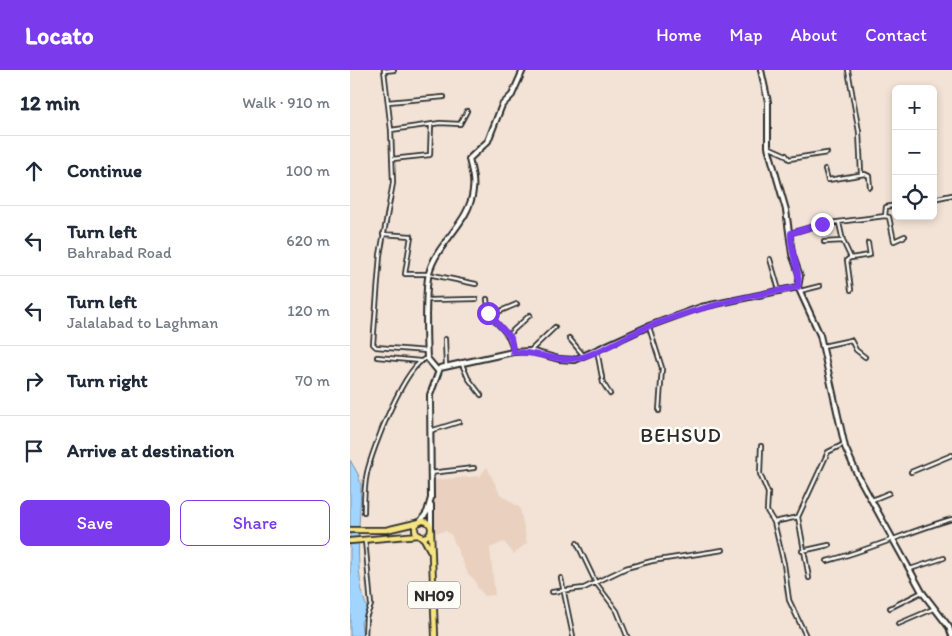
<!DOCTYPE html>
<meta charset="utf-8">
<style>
:root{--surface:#fff;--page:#f6f6f7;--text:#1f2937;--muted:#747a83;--line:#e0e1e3;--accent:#7c3aed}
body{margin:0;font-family:Itim,sans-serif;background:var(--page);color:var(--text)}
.controls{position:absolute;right:15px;top:15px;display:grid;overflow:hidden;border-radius:8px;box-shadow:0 2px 8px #0003}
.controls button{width:45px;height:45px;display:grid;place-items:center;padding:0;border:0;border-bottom:1px solid var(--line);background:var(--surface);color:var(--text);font:25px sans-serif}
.stop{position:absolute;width:15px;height:15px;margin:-11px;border:4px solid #7c3aed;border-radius:50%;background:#fff}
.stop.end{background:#7c3aed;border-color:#fff;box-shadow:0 1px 5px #0008}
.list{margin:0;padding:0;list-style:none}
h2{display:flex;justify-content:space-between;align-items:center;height:65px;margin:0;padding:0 20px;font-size:21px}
h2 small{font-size:16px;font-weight:400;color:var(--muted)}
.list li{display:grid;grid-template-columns:32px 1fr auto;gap:15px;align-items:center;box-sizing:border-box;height:70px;padding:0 20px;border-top:1px solid var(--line)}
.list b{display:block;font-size:19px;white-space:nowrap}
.list p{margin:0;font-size:16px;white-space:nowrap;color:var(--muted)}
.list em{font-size:16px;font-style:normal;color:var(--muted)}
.actions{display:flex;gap:10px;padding:15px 20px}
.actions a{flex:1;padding:11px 0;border:1px solid var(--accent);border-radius:8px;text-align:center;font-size:18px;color:var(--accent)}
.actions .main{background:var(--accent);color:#fff}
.icon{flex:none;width:28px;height:28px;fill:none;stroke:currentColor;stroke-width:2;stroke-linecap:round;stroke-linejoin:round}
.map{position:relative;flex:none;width:602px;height:566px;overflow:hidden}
header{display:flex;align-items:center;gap:30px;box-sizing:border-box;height:70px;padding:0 25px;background:var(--accent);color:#fff}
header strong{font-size:24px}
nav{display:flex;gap:28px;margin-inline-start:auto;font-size:18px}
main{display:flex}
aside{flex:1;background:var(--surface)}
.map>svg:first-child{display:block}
</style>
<header>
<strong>Locato</strong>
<nav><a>Home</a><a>Map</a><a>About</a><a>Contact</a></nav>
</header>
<main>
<aside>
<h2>12 min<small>Walk · 910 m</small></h2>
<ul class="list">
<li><svg class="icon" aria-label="ahead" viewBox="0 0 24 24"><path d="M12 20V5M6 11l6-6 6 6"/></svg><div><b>Continue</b></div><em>100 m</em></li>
<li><svg class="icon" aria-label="left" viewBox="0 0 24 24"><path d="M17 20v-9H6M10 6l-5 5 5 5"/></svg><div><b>Turn left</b><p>Bahrabad Road</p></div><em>620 m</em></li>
<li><svg class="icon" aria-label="left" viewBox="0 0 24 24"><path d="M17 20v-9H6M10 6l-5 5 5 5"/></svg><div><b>Turn left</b><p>Jalalabad to Laghman</p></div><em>120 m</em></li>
<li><svg class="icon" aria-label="right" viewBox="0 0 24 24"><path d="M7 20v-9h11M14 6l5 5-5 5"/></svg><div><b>Turn right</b></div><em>70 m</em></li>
<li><svg class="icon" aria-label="arrive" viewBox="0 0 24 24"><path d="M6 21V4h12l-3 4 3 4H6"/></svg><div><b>Arrive at destination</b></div></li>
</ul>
<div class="actions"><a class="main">Save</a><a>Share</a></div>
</aside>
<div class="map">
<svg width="602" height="566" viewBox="0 0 602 566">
<rect width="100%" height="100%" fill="#f2e3d6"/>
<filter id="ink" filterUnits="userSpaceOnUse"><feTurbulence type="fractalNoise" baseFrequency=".02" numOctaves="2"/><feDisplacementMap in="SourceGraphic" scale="10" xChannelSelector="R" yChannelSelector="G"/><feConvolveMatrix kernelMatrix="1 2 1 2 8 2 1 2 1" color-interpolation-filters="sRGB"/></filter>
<g filter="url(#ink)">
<path fill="#ead1bf" d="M137,397L150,424L170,438L177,473L164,484L154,472L140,478L145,525L135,526L127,517L125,510L118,504L101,465L96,461L83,463L82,443L84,410L130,406Z"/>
<path fill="#a1d4ff" stroke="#7290aa" d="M0,390L8,404L11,415C10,452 3,507 18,540L11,552L13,566H0Z"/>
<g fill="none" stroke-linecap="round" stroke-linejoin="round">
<defs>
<path id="street" d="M34,0L41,60L43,113L30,185L23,274L26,277L77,281
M498,0L509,62L511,103
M34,1L44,0
M38,32L94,27
M41,60L90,53L110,54L117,41
M418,77L436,85L439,89L477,83
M42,89L80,85L81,55
M475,99L478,110L515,104L519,106L520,117
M583,129L602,125
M535,146L539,147L544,171L555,166
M441,163L472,154L535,146L536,137L546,135
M33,164L61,166L55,204H78L126,214
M493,171L501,188L520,185L518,173
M474,172L493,171L489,153
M500,188L497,190L501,220
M420,189L429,220
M450,221L470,216
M137,229C139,257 161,257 163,282
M78,230L126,229
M141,245L167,234
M299,257L312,298L309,341
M158,265L180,245
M219,268L234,286
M95,269L96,295
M473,276L501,270L506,280L515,287
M181,280L205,257
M247,280L253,313L260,324
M27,287L70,291
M111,292L118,308L131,325
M80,361L109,352
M411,376L410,404L418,423L417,441L424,452
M561,402L602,385
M80,403L124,398
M522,430L539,423
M14,442C14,429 14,416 17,403C22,380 55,294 77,288
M448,447L459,508
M15,470L21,535L16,547L15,566
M227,473L246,513L267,541L277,566
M452,481L479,475
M477,491C520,480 560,461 602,449
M560,499L594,488
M211,508L223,566
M202,522L234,518L276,498L302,491L373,480
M540,538L572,522
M548,554L583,539
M456,566L439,530L434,494L424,452L448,447L478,382L494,374"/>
<path id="secondary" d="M411,0L418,32V77L436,140L442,184L450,206L448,217
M448,217L470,265L495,377L507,404L572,522L599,557L602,566
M88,301L77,288C76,271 75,218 79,203C87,172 120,153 123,120C125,109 121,99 119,89L138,71L152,35L162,25L173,0
M70,452L77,442L81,428L80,325L90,298L163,282L180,281L209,289L224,290L299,256L351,237L448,217
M81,457V435"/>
<path id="primary" d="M65 459a8 8 0 1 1 16 0a8 8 0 1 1-16 0Z
M0,460H36L70,452
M81,460L85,566
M0,471L69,465L74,469L80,480"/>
</defs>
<use href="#street" stroke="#2b2b2b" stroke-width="6"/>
<use href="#secondary" stroke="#2b2b2b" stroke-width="8"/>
<use href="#primary" stroke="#2b2b2b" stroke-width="8"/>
<use href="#street" stroke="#fdfcf7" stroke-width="2.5"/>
<use href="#secondary" stroke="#fdfcf7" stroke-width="4"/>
<use href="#primary" stroke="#f6e381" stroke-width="4.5"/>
</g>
</g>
<g fill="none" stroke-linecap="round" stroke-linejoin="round" filter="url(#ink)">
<path stroke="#7c3aed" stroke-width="6" d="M138,243L161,268L163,282C184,281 203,291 223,289C244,287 279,264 300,256C349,237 397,226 448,217C451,198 439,182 441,163L472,154"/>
</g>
<g text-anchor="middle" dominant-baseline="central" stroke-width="5" stroke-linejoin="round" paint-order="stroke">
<rect fill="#fdfcf7" stroke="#6a6a68" stroke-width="1" x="58" y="511.5" width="52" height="27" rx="4"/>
<g font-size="16" font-weight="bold" fill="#2b2b2b">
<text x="84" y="525">NH09</text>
</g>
<g font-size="20" letter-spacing="1" fill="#2b2b2b" stroke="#fdfcf7">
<text x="331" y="365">BEHSUD</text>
</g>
</g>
</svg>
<div class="controls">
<button>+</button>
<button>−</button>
<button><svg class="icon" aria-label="locate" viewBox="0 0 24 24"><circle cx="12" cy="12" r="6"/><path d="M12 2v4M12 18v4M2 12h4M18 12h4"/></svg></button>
</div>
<div class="stop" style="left:138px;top:243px"></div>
<div class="stop end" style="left:472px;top:154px"></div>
</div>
</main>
